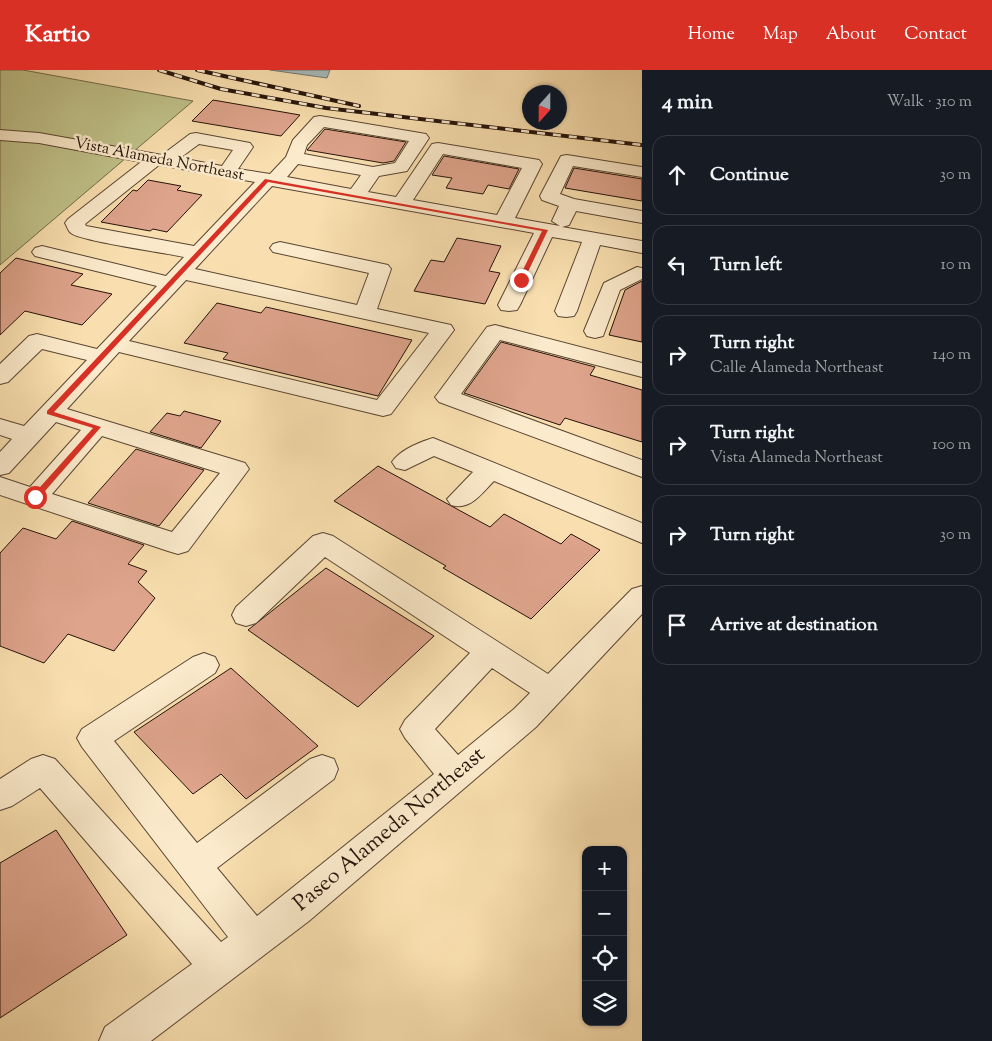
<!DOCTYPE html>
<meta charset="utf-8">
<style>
:root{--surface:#171b24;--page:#20242c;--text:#f1f3f6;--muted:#9ea1a6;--line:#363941;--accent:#d93025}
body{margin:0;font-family:"Sorts Mill Goudy",serif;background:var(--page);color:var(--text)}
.controls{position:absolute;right:15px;bottom:15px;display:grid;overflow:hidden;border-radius:10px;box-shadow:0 1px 4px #0004}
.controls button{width:45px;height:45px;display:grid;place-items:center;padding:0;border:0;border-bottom:1px solid var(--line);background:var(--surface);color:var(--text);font:25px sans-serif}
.compass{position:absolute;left:522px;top:15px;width:45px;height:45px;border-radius:50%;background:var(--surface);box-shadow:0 1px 4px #0004;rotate:201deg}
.stop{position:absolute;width:15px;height:15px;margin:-11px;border:4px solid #d93025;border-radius:50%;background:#fff}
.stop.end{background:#d93025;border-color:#fff;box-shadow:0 1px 5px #0008}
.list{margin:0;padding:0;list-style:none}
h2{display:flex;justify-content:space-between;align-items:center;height:65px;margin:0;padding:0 20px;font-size:21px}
h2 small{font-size:16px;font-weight:400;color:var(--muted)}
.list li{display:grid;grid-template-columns:32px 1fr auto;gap:15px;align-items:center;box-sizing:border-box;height:80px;margin:0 10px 10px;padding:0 10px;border:1px solid var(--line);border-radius:15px}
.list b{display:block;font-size:19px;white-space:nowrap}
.list p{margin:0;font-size:16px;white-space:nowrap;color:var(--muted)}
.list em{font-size:16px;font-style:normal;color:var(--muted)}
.icon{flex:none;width:28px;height:28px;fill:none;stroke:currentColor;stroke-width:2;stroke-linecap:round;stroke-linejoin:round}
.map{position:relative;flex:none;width:642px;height:971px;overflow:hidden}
header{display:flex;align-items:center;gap:30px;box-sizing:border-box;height:70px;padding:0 25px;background:var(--accent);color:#fff}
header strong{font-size:24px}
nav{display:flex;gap:28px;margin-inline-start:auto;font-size:18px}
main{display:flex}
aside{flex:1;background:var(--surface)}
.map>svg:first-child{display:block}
</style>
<header>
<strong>Kartio</strong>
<nav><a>Home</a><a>Map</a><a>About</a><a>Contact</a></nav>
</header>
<main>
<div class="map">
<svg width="642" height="971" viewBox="0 0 642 971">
<rect width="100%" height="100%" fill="#f9dfaf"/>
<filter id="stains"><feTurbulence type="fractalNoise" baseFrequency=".004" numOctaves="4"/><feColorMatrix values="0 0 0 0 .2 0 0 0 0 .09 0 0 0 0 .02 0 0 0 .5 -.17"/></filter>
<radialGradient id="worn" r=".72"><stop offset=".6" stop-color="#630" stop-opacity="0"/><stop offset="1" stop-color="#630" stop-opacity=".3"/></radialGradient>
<path fill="#c0c189" stroke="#726a4a" d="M0,0H23L193,31L0,195Z"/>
<path fill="#a4b9b7" stroke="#717772" d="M270,0H330L327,8Z"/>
<path fill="#dea48c" stroke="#25130a" d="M213,30L300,45L281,66L192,51Z
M325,59L406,72L394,91L383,93L307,80Z
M444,86L519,99L509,119L488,115L483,124L446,118L452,108L432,105Z
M574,98L642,109V131L565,118Z
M148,110L181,116L177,120L202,125L167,162L153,159L150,161L101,152L133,120L137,121Z
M457,168L501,176L489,201L500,203L485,234L414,221L431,190L444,192Z
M16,188L83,204L71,215L112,224L82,255L25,241L0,265V203Z
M642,211V272L609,265L625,220Z
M217,233L261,243L266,237L412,270L378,326L223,289L228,283L184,273Z
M501,272L595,297L590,305L642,320V372L565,348L560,355L464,323Z
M184,341L221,351L201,378L150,362L167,343L180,346Z
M136,379L204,400L159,456L88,433Z
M378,396L490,457L504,444L561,474L571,464L600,480L531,549L443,498L446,496L334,431Z
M72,451L144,475L128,494L147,501L138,512L155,528L114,581L68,564L44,593L0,576V483L23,458L56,469Z
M326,498L434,566L358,637L248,560Z
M231,598L318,676L246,729L221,704L193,724L134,662Z
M56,760L127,865L0,948V793Z"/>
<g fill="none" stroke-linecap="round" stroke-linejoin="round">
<defs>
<path id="minor" d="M320,46L420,63L426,64L429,68L407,101L379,106L368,122L396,127L432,74L438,73L539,90L542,94L515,148L560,156L552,151L559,136L542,130L540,126L561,86L567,85L642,97V107L573,96L560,124L574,129L642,141V153L576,141L569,155L562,157L642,171V183L600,175L577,241L574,246L566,247L558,246L555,241L582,172L552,167L520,235L517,240L509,241L501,240L498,235L534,163L272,116L195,199L357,235L369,203L273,182L270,178L273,174L280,172L388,195L391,199L377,239L451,255L454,260L391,344L383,346L119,282L67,339L245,393L249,399L188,481L178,484L168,481L0,425V407L30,417L81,360L56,352L9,403L0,405V382L12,369L0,365V349L24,356L87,290L42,279L8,312L0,314V294L29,266L37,264L97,279L157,216L35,186L32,182L35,178L42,176L166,206L184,187C167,183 80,171 71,163C68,161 67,156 65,153L68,149L141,92L39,73L0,70V60L39,63L162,85L190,64L196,63L250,73L253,77L238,99L270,104L286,87L293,70L314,47ZM324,57L409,71L395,93L373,97L304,84L307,75ZM199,74L233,80L222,96L180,88ZM443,84L522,98L497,145L413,130ZM298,94L361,105L351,119L287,107ZM159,95L255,112L194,176L86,156L85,154ZM186,210L429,263L377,330L129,271ZM102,366L220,403L172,462L52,424Z
M637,197L642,198V209L620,220L603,266L595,268L587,266L584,261L604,213Z
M495,255L642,293V307L500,270L461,324L642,390V407L439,332L435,327L439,322L487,257Z
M433,368L642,453V473L494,411C481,424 470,441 451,435L447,429L473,402L434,386L405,400L396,398L392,392C400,380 420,372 433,368Z
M323,463L333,466L548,604L632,519L642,516V544L536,657L309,851L151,971H99L105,957L192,894L40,718L12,736L0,740V709L31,689L43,685L55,689L221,872L228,867L82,677L77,668L82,659L193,587L204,583L215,587L219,595L215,603L114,671L197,773L310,689L322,685L334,689L338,699L334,709L217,798L257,846L434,704L405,668L400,659L405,650L470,583L325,487L256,553L246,556L236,553L232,545L236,537L313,466ZM492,598L530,623L514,639L458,685L435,659Z"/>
</defs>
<use href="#minor" stroke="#5a4633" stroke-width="2"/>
<use href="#minor" fill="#fbeacb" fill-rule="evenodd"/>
<defs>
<path id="rail" d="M159,0L221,19L326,38L642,75
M197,0L359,36"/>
</defs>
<use href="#rail" stroke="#25130a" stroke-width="4"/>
<use href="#rail" stroke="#fbeacb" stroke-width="2.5" stroke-dasharray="8" stroke-linecap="butt"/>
</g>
<path fill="#d93025" d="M265,109L548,160L524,210L521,212L518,210L542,161L268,112L54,342L101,357L38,429H32V426L93,358L47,344V341Z"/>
<g text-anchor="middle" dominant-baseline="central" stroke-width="5" stroke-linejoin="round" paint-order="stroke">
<g font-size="16" fill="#25130a" stroke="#fbeacb">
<text transform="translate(159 90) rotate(11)">Vista Alameda Northeast</text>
</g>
<g font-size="22" fill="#25130a" stroke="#fbeacb">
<text transform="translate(390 760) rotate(-40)">Paseo Alameda Northeast</text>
</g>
</g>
<rect width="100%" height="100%" filter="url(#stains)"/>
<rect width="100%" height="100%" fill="url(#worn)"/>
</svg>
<div class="controls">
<button>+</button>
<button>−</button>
<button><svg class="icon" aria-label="locate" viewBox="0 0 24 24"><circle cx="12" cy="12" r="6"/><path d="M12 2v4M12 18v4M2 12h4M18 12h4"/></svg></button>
<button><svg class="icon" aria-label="layers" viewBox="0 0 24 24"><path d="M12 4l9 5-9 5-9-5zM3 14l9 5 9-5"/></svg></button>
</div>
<svg class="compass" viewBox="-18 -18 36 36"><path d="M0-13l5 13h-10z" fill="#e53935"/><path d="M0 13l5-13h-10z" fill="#9ea1a6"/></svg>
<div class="stop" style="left:35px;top:427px"></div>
<div class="stop end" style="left:521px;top:210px"></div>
</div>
<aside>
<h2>4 min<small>Walk · 310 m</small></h2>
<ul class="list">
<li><svg class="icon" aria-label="ahead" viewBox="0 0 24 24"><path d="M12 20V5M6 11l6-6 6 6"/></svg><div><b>Continue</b></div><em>30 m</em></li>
<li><svg class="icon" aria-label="left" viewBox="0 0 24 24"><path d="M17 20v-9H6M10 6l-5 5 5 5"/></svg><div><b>Turn left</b></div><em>10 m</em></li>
<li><svg class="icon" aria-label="right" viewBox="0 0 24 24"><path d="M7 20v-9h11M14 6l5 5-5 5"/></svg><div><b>Turn right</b><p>Calle Alameda Northeast</p></div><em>140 m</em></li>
<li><svg class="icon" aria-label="right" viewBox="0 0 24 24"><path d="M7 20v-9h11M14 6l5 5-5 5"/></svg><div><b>Turn right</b><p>Vista Alameda Northeast</p></div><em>100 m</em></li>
<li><svg class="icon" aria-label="right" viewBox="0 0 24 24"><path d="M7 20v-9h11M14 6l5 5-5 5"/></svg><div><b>Turn right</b></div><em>30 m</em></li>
<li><svg class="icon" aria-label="arrive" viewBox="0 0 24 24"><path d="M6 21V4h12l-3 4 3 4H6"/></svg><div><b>Arrive at destination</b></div></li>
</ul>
</aside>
</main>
